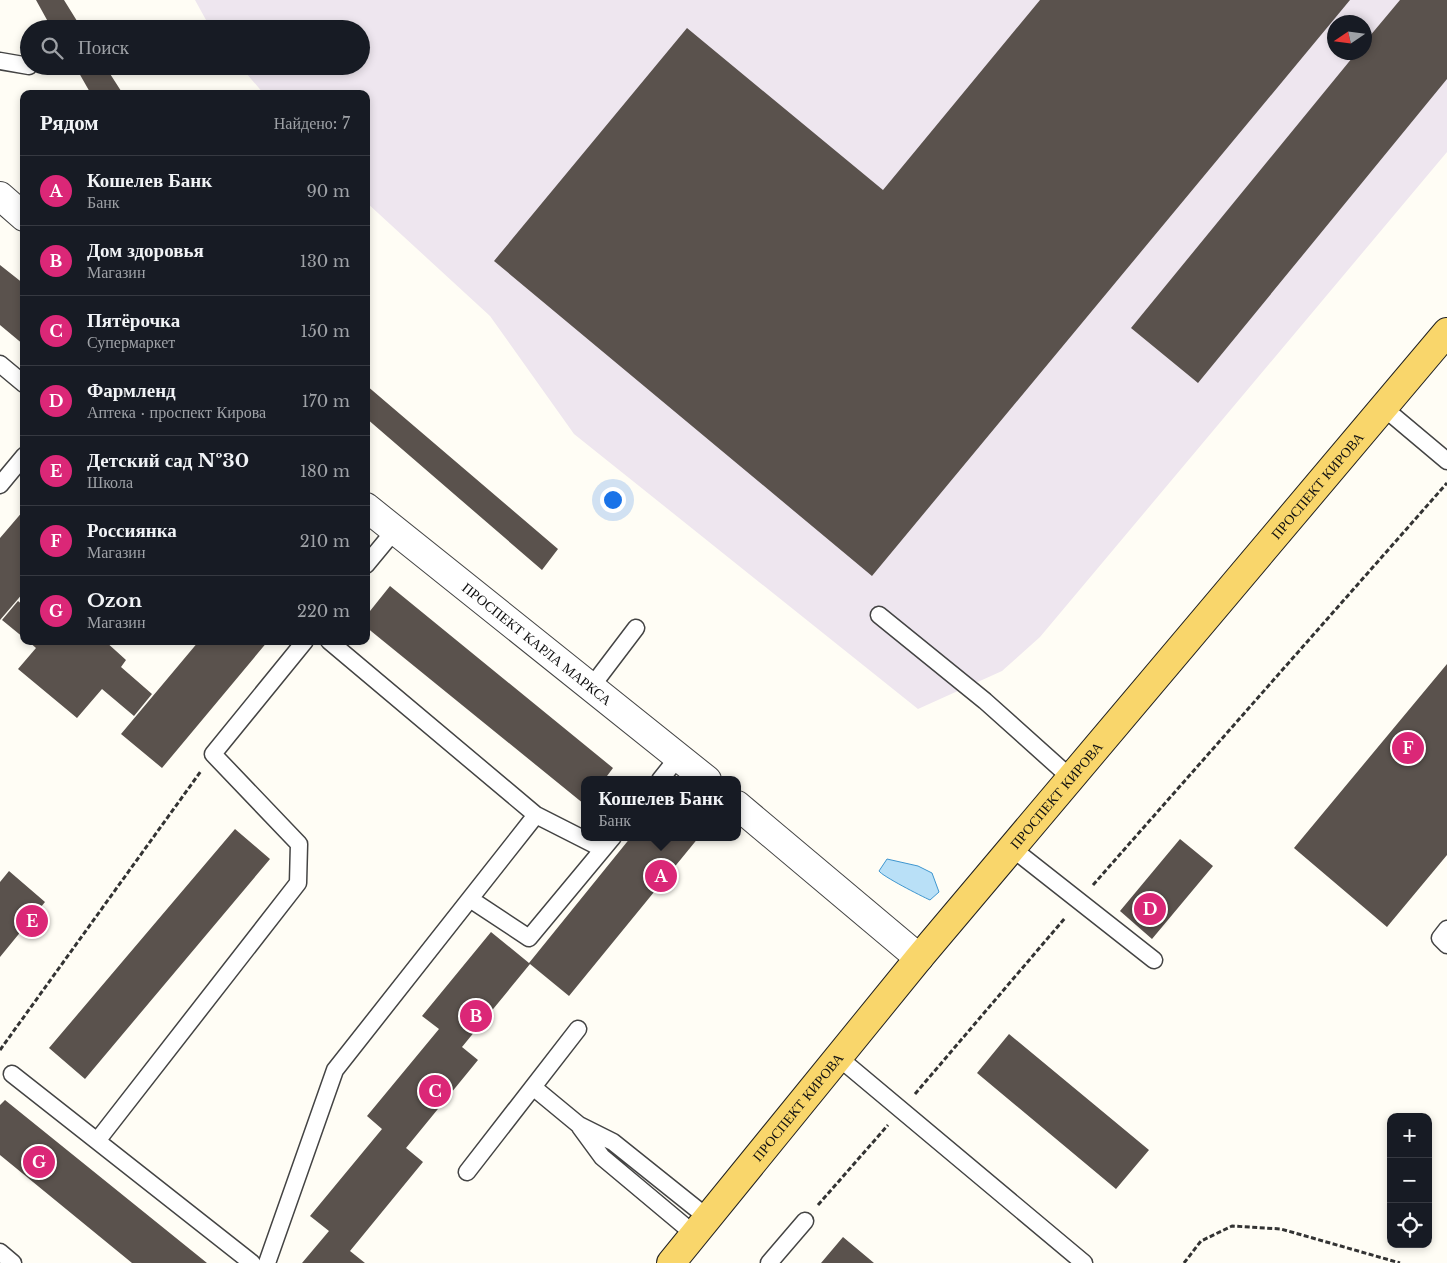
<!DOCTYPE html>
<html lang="ru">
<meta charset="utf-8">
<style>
:root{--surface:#171b24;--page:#242831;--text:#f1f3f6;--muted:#9ea1a6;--line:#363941;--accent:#db2777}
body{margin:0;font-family:"Libre Baskerville",serif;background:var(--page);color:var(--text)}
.controls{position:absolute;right:15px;bottom:15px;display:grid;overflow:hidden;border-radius:10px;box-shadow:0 2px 8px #0003}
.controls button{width:45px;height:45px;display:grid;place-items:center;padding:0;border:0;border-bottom:1px solid var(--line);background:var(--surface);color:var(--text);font:25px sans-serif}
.compass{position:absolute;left:1327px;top:15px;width:45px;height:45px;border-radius:50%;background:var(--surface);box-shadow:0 2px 8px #0003;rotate:257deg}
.you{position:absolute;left:612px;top:499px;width:18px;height:18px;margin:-12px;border:4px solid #fff;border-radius:50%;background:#1a73e8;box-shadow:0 0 0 8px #1a73e833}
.badge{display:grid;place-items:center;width:32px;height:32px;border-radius:50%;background:var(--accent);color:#fff;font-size:16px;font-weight:700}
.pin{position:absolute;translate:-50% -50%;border:2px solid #fff;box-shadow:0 1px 5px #0006}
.popup{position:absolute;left:581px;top:776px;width:160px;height:65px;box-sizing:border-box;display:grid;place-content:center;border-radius:10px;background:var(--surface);filter:drop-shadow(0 1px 4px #0005);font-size:16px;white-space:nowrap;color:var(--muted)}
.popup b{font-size:19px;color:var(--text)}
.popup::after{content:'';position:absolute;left:50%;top:100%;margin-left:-10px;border:10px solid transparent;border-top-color:var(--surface)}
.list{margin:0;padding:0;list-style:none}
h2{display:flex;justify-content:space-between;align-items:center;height:65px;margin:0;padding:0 20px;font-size:21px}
h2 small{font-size:16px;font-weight:400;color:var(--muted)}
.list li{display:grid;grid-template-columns:32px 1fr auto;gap:15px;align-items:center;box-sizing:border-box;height:70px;padding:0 20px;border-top:1px solid var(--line)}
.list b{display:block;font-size:19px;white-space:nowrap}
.list p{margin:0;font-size:16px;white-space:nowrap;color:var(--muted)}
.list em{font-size:16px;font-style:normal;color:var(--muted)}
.icon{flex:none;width:28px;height:28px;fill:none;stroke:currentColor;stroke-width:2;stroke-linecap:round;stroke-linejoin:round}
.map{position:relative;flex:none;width:1447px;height:1263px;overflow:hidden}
.search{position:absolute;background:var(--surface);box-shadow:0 2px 8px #0003;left:20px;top:20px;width:350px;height:55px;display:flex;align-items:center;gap:12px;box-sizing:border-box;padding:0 18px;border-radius:28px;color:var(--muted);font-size:19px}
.panel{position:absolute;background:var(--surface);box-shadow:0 2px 8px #0003;left:20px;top:90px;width:350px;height:555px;border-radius:10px}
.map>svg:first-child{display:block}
</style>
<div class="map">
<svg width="1447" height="1263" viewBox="0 0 1447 1263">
<rect width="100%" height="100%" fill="#fffdf5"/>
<path fill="#eee6ef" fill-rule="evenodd" d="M195,0H1447V152L1040,637L1002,671L918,709L574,434L490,316L366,202V94H264L240,66H361V29H211ZM1334,22H1364V52H1334Z"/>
<path fill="#b9e0f7" stroke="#3f96cf" d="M887,859L918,866L932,873L939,892L930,900C921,896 882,876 879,871Z"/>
<path fill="#5a524d" d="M36,0H64L82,29H52Z
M1040,0H1350L872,576L494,261L687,28L883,190Z
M1400,0H1447V79L1198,383L1131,328L1357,52H1364V43Z
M75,66H105L123,94H91Z
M0,265L24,284V345L0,325Z
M366,385L558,549L542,570L366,418Z
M24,510V592L0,620V538Z
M390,586L613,768L604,780H585L584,804L366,627V616Z
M18,601L24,606V638L2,620Z
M28,641H105L126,660L121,667L152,694L134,716L102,689L77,718L18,669L36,648Z
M199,641H268L162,768L121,734Z
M1447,664V855L1387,927L1294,848Z
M235,829L270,859L85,1079L49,1048Z
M631,837H699L569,996L530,964L462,1047L478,1060L406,1148L423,1162L350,1251L365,1263H302L329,1231L310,1216L382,1129L367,1116L439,1029L422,1016L491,932L529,963Z
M1180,839L1213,866L1152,939L1120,911Z
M9,871L45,902L0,957V882Z
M1009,1034L1149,1150L1116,1189L977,1073Z
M5,1100L207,1263H132L0,1155V1105Z
M843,1237L874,1263H821Z"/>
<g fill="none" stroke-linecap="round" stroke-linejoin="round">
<defs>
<path id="service" d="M0,61L29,66
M0,364L24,384
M1384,408L1447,461
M0,485L24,456
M366,565L395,530
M879,615L985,701L1072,779
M329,641L536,815
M592,686L636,628
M660,780L679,756
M1013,849L1154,960
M470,899L529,938L613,837
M1447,929L1440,938L1447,945
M838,1057L1084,1263
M12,1074L252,1263
M533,1087L579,1125L613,1142L708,1218
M580,1127L602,1157L694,1234
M97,1141L298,883L299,844L213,754L305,641
M467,1172L578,1029
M0,1252L13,1263
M267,1263L335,1070L536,815L603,849
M769,1263L805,1221"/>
<g id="minor">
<path d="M0,196L24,217"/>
<path id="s1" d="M366,507L707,780"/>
<path d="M737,805L919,958"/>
</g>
<g id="primary">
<path id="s2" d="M671,1263L919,958L1447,332"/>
</g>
</defs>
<use href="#service" stroke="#444" stroke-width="19"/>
<use href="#minor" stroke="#444" stroke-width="30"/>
<use href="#primary" stroke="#222" stroke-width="30"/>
<path stroke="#333" stroke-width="3" stroke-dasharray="5 2.5" stroke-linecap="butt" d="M1093,885L1447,483
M0,1050L201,771
M915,1094L1065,918
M818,1205L888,1125
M1184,1263L1201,1241L1232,1226L1281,1229L1400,1263"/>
<use href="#service" stroke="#fff" stroke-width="16"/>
<use href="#minor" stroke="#fff" stroke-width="28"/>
<use href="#primary" stroke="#f9d66b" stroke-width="28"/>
</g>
<g text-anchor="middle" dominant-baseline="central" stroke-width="5" stroke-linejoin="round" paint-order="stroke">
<g font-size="14" fill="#111" stroke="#fff">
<text stroke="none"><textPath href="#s2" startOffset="1011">ПРОСПЕКТ КИРОВА</textPath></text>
<text stroke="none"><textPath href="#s1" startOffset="219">ПРОСПЕКТ КАРЛА МАРКСА</textPath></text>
<text stroke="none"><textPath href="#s2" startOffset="606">ПРОСПЕКТ КИРОВА</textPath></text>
<text stroke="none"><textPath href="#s2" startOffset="201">ПРОСПЕКТ КИРОВА</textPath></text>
</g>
</g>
</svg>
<div class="controls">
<button>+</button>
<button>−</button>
<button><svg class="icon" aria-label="locate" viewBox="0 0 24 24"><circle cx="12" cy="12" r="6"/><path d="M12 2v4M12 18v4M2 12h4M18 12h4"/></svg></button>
</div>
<svg class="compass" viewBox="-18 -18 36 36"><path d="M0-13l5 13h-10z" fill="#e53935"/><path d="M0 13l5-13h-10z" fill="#9ea1a6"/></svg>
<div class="you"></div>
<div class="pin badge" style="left:661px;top:876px">A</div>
<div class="popup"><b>Кошелев Банк</b>Банк</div>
<div class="pin badge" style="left:476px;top:1016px">B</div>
<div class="pin badge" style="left:435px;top:1091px">C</div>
<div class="pin badge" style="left:1150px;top:909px">D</div>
<div class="pin badge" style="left:32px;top:921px">E</div>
<div class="pin badge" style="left:1408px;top:748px">F</div>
<div class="pin badge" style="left:39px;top:1162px">G</div>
<div class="search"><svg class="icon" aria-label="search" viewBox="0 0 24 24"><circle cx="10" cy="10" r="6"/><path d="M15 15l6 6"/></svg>Поиск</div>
<section class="panel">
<h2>Рядом<small>Найдено: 7</small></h2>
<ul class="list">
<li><span class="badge">A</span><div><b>Кошелев Банк</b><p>Банк</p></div><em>90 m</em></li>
<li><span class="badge">B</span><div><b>Дом здоровья</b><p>Магазин</p></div><em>130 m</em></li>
<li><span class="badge">C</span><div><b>Пятёрочка</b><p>Супермаркет</p></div><em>150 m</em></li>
<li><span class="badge">D</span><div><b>Фармленд</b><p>Аптека · проспект Кирова</p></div><em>170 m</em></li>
<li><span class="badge">E</span><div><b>Детский сад №30</b><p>Школа</p></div><em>180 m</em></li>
<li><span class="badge">F</span><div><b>Россиянка</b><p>Магазин</p></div><em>210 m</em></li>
<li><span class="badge">G</span><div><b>Ozon</b><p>Магазин</p></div><em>220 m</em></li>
</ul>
</section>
</div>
